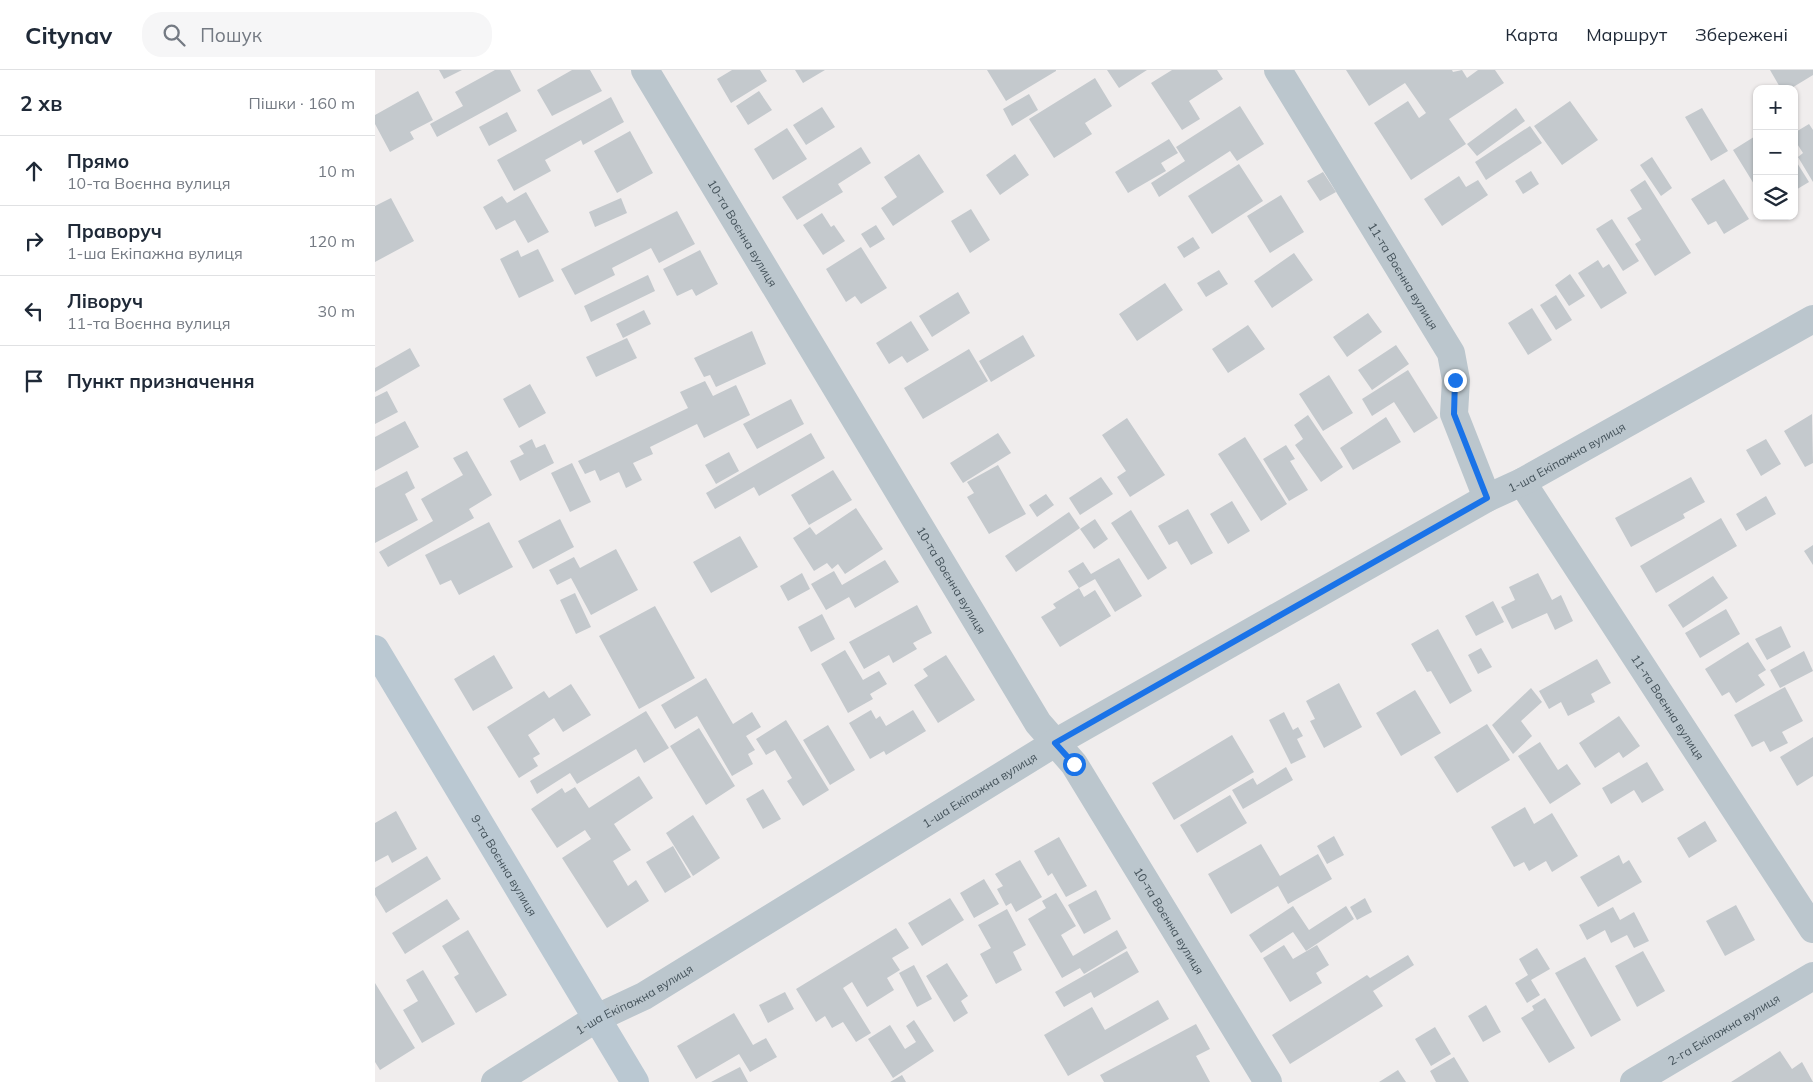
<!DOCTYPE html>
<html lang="uk">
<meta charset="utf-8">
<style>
:root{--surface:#fff;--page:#f6f6f7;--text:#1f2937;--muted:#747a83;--line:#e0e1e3}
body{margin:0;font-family:Mulish,sans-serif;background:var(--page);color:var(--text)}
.controls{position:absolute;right:15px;top:15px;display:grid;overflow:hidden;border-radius:10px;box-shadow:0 1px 4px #0004}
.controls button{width:45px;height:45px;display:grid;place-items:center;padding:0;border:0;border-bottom:1px solid var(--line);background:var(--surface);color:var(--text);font:25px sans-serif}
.stop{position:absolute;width:15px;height:15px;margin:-11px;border:4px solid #1a73e8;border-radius:50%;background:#fff}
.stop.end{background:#1a73e8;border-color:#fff;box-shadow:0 1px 5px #0008}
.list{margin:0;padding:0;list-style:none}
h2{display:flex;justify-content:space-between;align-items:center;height:65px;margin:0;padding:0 20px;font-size:21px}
h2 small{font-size:16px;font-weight:400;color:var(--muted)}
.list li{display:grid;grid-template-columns:32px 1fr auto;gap:15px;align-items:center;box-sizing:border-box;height:70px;padding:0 20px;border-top:1px solid var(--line)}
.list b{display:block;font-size:19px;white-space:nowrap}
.list p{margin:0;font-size:16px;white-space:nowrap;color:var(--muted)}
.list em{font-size:16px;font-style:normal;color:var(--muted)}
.icon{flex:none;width:28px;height:28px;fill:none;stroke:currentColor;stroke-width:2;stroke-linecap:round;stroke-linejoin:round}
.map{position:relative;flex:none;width:1438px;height:1012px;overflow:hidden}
header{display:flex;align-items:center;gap:30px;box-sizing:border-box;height:70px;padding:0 25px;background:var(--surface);border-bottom:1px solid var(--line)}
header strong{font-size:24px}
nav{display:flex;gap:28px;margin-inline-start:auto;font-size:18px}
.search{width:350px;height:45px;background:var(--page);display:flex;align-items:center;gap:12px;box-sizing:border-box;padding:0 18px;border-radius:20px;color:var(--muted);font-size:19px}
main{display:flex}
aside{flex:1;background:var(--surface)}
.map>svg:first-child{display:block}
</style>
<header>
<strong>Citynav</strong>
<div class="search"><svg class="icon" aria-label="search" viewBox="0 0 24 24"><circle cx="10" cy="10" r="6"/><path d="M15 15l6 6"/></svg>Пошук</div>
<nav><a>Карта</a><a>Маршрут</a><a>Збережені</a></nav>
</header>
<main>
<aside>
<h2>2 хв<small>Пішки · 160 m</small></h2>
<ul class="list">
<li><svg class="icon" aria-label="ahead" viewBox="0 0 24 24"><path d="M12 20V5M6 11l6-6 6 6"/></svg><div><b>Прямо</b><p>10-та Воєнна вулиця</p></div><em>10 m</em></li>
<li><svg class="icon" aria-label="right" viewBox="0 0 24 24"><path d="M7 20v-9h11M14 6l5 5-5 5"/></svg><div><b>Праворуч</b><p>1-ша Екіпажна вулиця</p></div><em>120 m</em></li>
<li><svg class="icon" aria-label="left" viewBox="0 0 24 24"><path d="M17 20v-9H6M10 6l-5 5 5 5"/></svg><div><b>Ліворуч</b><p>11-та Воєнна вулиця</p></div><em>30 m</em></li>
<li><svg class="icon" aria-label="arrive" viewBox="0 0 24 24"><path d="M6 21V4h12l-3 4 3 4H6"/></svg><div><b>Пункт призначення</b></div></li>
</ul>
</aside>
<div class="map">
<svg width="1438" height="1012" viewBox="0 0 1438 1012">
<rect width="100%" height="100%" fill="#f0eded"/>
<path fill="#c4c9cd" d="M64,0H87L69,9Z
M120,0H135L146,21L62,67L55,54L88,36L80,22Z
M197,0H215L227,21L177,46L162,20Z
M357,0H385L392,11L356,33L342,9Z
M420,0H450L428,13Z
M612,0H681V1L631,31Z
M732,0H772L744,18Z
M797,0H842L848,9L814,31L825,49L807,60L776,13Z
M971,0H1077L1078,2L1087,0L1092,8L1103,0H1120L1129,13L1074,49L1091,74L1036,110L999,53L1033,31L1044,48L1051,43L1030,13L994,36Z
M1395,0H1438V5L1415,19H1406Z
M720,8L737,36L710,53L717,64L679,88L654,49Z
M43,21L58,50L35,62L39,69L15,82L0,54V45Z
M384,21L397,40L373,55L361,36Z
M654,24L663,40L637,56L628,39Z
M236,27L249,52L208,75L206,70L170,90L176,101L139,121L122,90Z
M1195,31L1223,70L1187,95L1159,56Z
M865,36L889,74L862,91L855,81L784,127L776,113L810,91L801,77Z
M447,37L460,57L431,75L418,55Z
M1141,38L1150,51L1102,86L1092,74Z
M1327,38L1353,81L1336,91L1310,47Z
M132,42L142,61L114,76L104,57Z
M1434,54L1438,60V112L1423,87L1428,83L1419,69V63Z
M1155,56L1167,73L1111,110L1100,92Z
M412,58L432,89L398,110L379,79Z
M255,61L278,103L242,123L219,81Z
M1382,65V119L1358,80Z
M794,69L803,83L786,93L791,101L753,123L740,102Z
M486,77L496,93L463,114L468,122L422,150L407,127Z
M544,84L569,122L518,156L506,138L522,127L509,107Z
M640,84L654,105L625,125L611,105Z
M1277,87L1297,118L1286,126L1265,95Z
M1419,88L1434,112L1419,121Z
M864,94L888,131L837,164L813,126Z
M1156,101L1164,114L1148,124L1140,111Z
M948,102L961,122L945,131L932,111Z
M1084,106L1091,117L1103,110L1113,125L1067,156L1049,129Z
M1349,109L1374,149L1349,164L1341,151L1333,155L1316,129Z
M1270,110L1316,183L1280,206L1260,174L1266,170L1252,148L1267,139L1255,120Z
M151,122L174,162L153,173L140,150L121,160L108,137L127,126L132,133Z
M906,125L929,162L895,183L872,146Z
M16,128L39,171L0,192V136Z
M246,128L252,143L220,157L214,142Z
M596,139L615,170L595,183L576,151Z
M302,141L320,174L284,193L276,178L237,198L240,205L200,225L186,199Z
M447,143L456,157L459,155L470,171L448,185L428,155Z
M1237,149L1264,191L1248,201L1221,159Z
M501,155L510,169L495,178L486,164Z
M818,167L825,178L809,188L802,177Z
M486,177L512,218L486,234L480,226L471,232L451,199Z
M163,179L179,211L144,228L125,189L143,180L146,187Z
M325,180L343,214L321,226L317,219L302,226L288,199Z
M919,183L938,210L897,238L879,211Z
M1223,190L1228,198L1234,194L1252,223L1226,239L1203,203Z
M844,200L853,214L831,227L822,213Z
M1195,204L1210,226L1194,236L1180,215Z
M273,205L280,221L216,252L209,236Z
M790,213L808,240L762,271L744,244Z
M583,222L595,243L557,267L544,246Z
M1181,225L1197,250L1181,260L1165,235Z
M1157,238L1177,270L1153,285L1133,253Z
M269,240L276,254L248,268L241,254Z
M993,243L1007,262L972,287L958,267Z
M536,251L554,280L532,293L527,286L514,294L501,273Z
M873,255L890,279L853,303L837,279Z
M377,261L391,294L341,317L335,305L329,307L319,288Z
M648,265L660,286L616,312L604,291Z
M252,268L262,288L221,307L211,287Z
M1021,275L1034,294L997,320L983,300Z
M35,278L45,296L0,322V298Z
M594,279L613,311L548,349L529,318Z
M1033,300L1063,348L1039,363L1019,332L997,346L987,329Z
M954,305L978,343L948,361L924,324Z
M330,311L338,326L361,315L375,345L329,368L322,354L275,377L278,384L258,393L267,410L251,418L244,402L225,411L220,400L210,404L203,391L313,338L305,322Z
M155,314L171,343L144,358L128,329Z
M12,321L23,342L0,354V327Z
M416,329L429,354L382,379L368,354Z
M1437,344L1438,393L1430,397L1409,361Z
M933,345L968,397L946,412L920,375L928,369L919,355Z
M1011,347L1026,372L978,400L965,378Z
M752,348L790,405L755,427L742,407L751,401L727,365Z
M30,351L44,377L0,401V367Z
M436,363L450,388L384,426L379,417L340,439L331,423Z
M623,363L636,383L588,413L575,393Z
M870,367L912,434L886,451L843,384Z
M157,369L161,378L170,374L179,393L145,411L135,391L149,384L144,376Z
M1391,369L1406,394L1386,406L1371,380Z
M911,375L920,389L915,391L933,420L914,431L888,389Z
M92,381L117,425L94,439L99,448L13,497L4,482L58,451L46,429L88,405L78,388Z
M354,382L364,401L341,414L330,395Z
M197,393L216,432L195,442L176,403Z
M623,395L651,444L614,464L592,427L599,423L592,412Z
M458,400L477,430L434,455L416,425Z
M32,401L40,418L30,424L43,450L0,473V418Z
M726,407L738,424L705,445L694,428Z
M1316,407L1330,432L1308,444L1310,448L1256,477L1240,448Z
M671,424L679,435L662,447L654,435Z
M1391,426L1401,444L1371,461L1361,444Z
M857,431L875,461L853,474L835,444Z
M481,438L508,479L470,504L463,494L457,499L452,493L439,501L418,468L435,457L441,465Z
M813,439L838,483L816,495L802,471L794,475L783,456Z
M756,440L792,498L773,510L736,453Z
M694,442L705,458L641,502L630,486Z
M1346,448L1362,476L1281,523L1265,496Z
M185,449L199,477L158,499L143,471Z
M720,449L733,469L719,479L705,459Z
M114,452L138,497L84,525L76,510L65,515L50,485Z
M365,466L383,497L336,523L318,492Z
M1438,475V495L1429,481Z
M241,479L263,520L216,545L196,508L182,515L174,500L199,487L205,498Z
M744,488L767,526L740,542L720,509L704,518L693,501L708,492L716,504Z
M510,490L524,512L480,538L474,527L451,540L436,514L459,501L467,515Z
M427,503L435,519L413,531L405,516Z
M1163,503L1177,530L1186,525L1198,551L1180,560L1172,543L1137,559L1126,537L1140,530L1134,517Z
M1338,506L1353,528L1308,558L1293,535Z
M704,518L709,527L720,520L736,546L685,577L666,547L681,538L678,534Z
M200,523L216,557L201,564L185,530Z
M1118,531L1129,552L1101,566L1090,546Z
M542,535L557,563L538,573L542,579L518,593L514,585L489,599L474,572Z
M280,536L320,608L264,639L224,566Z
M1351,539L1365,564L1325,588L1310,563Z
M447,544L460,569L436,582L423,557Z
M1406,556L1416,577L1392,590L1380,569Z
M1063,559L1097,621L1075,634L1056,601L1052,602L1036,574Z
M1373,572L1391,600L1383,605L1390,615L1361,633L1354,622L1347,626L1330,599Z
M1106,578L1117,597L1103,604L1093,585Z
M470,580L488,610L504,601L512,614L495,624L498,629L473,643L446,594Z
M1429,581L1438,601L1405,618L1395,600Z
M119,585L138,618L98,641L79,609Z
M571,585L600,630L563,653L539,615L553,606L548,599Z
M1222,589L1236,613L1216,624L1220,632L1193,646L1186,632L1174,639L1164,621Z
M331,608L358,654L377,642L386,657L371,666L380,680L373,684L378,694L357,706L322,646L300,659L286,635Z
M964,613L987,657L949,678L935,651L940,649L931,631Z
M196,614L216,645L188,662L179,648L153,665L165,684L158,688L163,696L144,708L112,657L169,621L174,628Z
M1410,617L1428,651L1407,662L1413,673L1395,682L1389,671L1377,677L1359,645Z
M1156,618L1167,632L1146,651L1157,666L1138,684L1117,655Z
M1040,620L1066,663L1026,686L1001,643Z
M496,640L501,649L505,646L511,656L538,640L551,661L511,685L509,681L495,689L474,653Z
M271,641L294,678L269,693L261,679L202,714L195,703L162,724L155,711Z
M909,642L918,660L923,657L928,666L922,669L931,687L916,694L894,650Z
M1244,646L1265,676L1248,688L1244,682L1220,698L1204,673Z
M411,650L454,720L428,736L412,711L417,708L400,680L391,685L381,669Z
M1112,654L1135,690L1082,723L1059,687Z
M453,655L480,700L455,715L428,670Z
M324,658L360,716L331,735L295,676Z
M857,665L879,702L799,750L777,713Z
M1438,667V706L1422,716L1405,687Z
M1165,672L1183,700L1192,694L1206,714L1175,734L1143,686Z
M1272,692L1289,720L1267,733L1259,720L1236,734L1227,718Z
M911,697L918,710L868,739L857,720L878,708L882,715Z
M264,706L278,728L239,754L256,780L238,791L253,816L261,810L274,831L232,858L187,788L216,769L210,760L182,778L156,739L187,718L190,723L200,717L214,738Z
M388,719L406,749L388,759L371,729Z
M855,725L872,753L822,783L805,755Z
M1150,737L1159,754L1177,743L1203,786L1177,802L1171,791L1154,801L1149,792L1139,797L1116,757Z
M21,741L42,779L17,793L13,785L0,792V753Z
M318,745L345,788L318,806L291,763Z
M1330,751L1342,771L1314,788L1302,768Z
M959,766L969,785L952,794L942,776Z
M684,767L712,816L691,827L677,803L673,806L659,781Z
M886,774L905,806L943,784L957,809L913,834L903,816L856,844L833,804Z
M298,776L316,807L290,823L271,792Z
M1244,785L1248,794L1254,790L1267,812L1223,837L1205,807Z
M52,786L66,809L11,843L0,825V818Z
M645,790L667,827L641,842L636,833L631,836L622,819L628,816L620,804Z
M609,809L624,834L599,848L585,823Z
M721,820L736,849L709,864L693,835Z
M681,823L701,856L686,865L698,886L742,860L752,878L709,904L705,898L687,908L653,849L671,838L667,831Z
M575,828L589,850L547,876L533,853Z
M990,828L997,842L982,850L975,837Z
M72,829L85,849L30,884L17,863Z
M1361,835L1380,870L1350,886L1331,851Z
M918,836L934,860L971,836L979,849L931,881L918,862L886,883L874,865Z
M1238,837L1245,850L1259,842L1274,871L1259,878L1252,865L1236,873L1230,860L1212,870L1204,855Z
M632,839L651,875L638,882L647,900L621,914L605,884L616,878L603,855Z
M521,858L534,878L517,888L525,900L512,908L519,920L492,937L477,912L468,918L496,963L481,972L468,952L457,958L450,946L441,952L421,919Z
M93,860L132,925L101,943L79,907L84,904L67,876Z
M909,875L918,889L942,875L954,895L941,903L947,913L915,932L888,888Z
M1162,878L1175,899L1156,910L1165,925L1152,933L1140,913L1153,905L1144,889Z
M752,881L764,902L719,928L716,922L689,937L680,922Z
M1268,881L1290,921L1262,937L1240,896Z
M1033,885L1039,895L998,921L1008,936L915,994L897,965L992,905L995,908Z
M1210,887L1246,950L1216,967L1180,903Z
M572,893L593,926L586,931L593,943L579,952L551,906Z
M539,895L557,929L542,937L524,903Z
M48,900L80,954L47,973L28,940L43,931L31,910Z
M0,913L40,978L5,1000L0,992Z
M410,922L419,939L393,953L384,935Z
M1170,928L1200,978L1174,993L1146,948L1159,940L1157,936Z
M783,930L794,949L693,1006L669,965L717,937L730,960Z
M1111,935L1126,962L1108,972L1093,946Z
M359,943L378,975L391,968L402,987L375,1002L364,984L321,1009L302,976Z
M539,950L559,981L518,1008L493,969L515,955L530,979L541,972L531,956Z
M821,954L835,979L821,986L835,1012H729L725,1005Z
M1060,957L1076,984L1056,996L1040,969Z
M1405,981L1417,999L1427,992L1438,1012H1356Z
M1079,987L1094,1012H1061L1055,1001Z
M365,997L373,1012H336Z
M1023,1000L1031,1012H1004Z
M527,1005L531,1012H515Z"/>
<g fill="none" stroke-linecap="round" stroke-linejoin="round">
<g stroke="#bbc6cd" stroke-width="28">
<path id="s1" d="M270,0L663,653L699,694L893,1012"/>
<path id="s2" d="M903,0L1076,283L1081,310L1079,344L1112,428"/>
<path id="s3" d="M1147,412L1438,859"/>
<path id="s4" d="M120,1012L222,948L269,926L680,673L1112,428L1147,412L1438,249"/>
<path id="s5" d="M1259,1012L1438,906"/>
</g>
<path stroke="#bac8d2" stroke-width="28" id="s6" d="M0,579L260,1012"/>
</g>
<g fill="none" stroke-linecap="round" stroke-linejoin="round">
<path stroke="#1a73e8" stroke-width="6" d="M699,694L680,673L1112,428L1079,344L1080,310"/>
</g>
<g text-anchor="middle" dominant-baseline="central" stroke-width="4" stroke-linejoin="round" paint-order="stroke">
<g font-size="12" fill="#45535b" stroke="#fff">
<text stroke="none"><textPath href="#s1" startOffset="190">10-та Воєнна вулиця</textPath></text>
<text stroke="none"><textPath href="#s2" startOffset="241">11-та Воєнна вулиця</textPath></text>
<text stroke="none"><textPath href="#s4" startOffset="1241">1-ша Екіпажна вулиця</textPath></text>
<text stroke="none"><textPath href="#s1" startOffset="595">10-та Воєнна вулиця</textPath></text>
<text stroke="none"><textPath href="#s3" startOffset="268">11-та Воєнна вулиця</textPath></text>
<text stroke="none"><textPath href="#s4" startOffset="566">1-ша Екіпажна вулиця</textPath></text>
<text stroke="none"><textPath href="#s6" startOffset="252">9-та Воєнна вулиця</textPath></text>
<text stroke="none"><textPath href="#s1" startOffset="1000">10-та Воєнна вулиця</textPath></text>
<text stroke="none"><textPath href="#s4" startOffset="162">1-ша Екіпажна вулиця</textPath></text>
<text stroke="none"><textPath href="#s5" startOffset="104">2-га Екіпажна вулиця</textPath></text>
</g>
</g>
</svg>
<div class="controls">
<button>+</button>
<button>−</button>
<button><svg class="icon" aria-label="layers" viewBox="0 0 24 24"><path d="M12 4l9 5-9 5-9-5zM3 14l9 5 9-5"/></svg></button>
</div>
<div class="stop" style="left:699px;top:694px"></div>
<div class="stop end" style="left:1080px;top:310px"></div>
</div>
</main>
